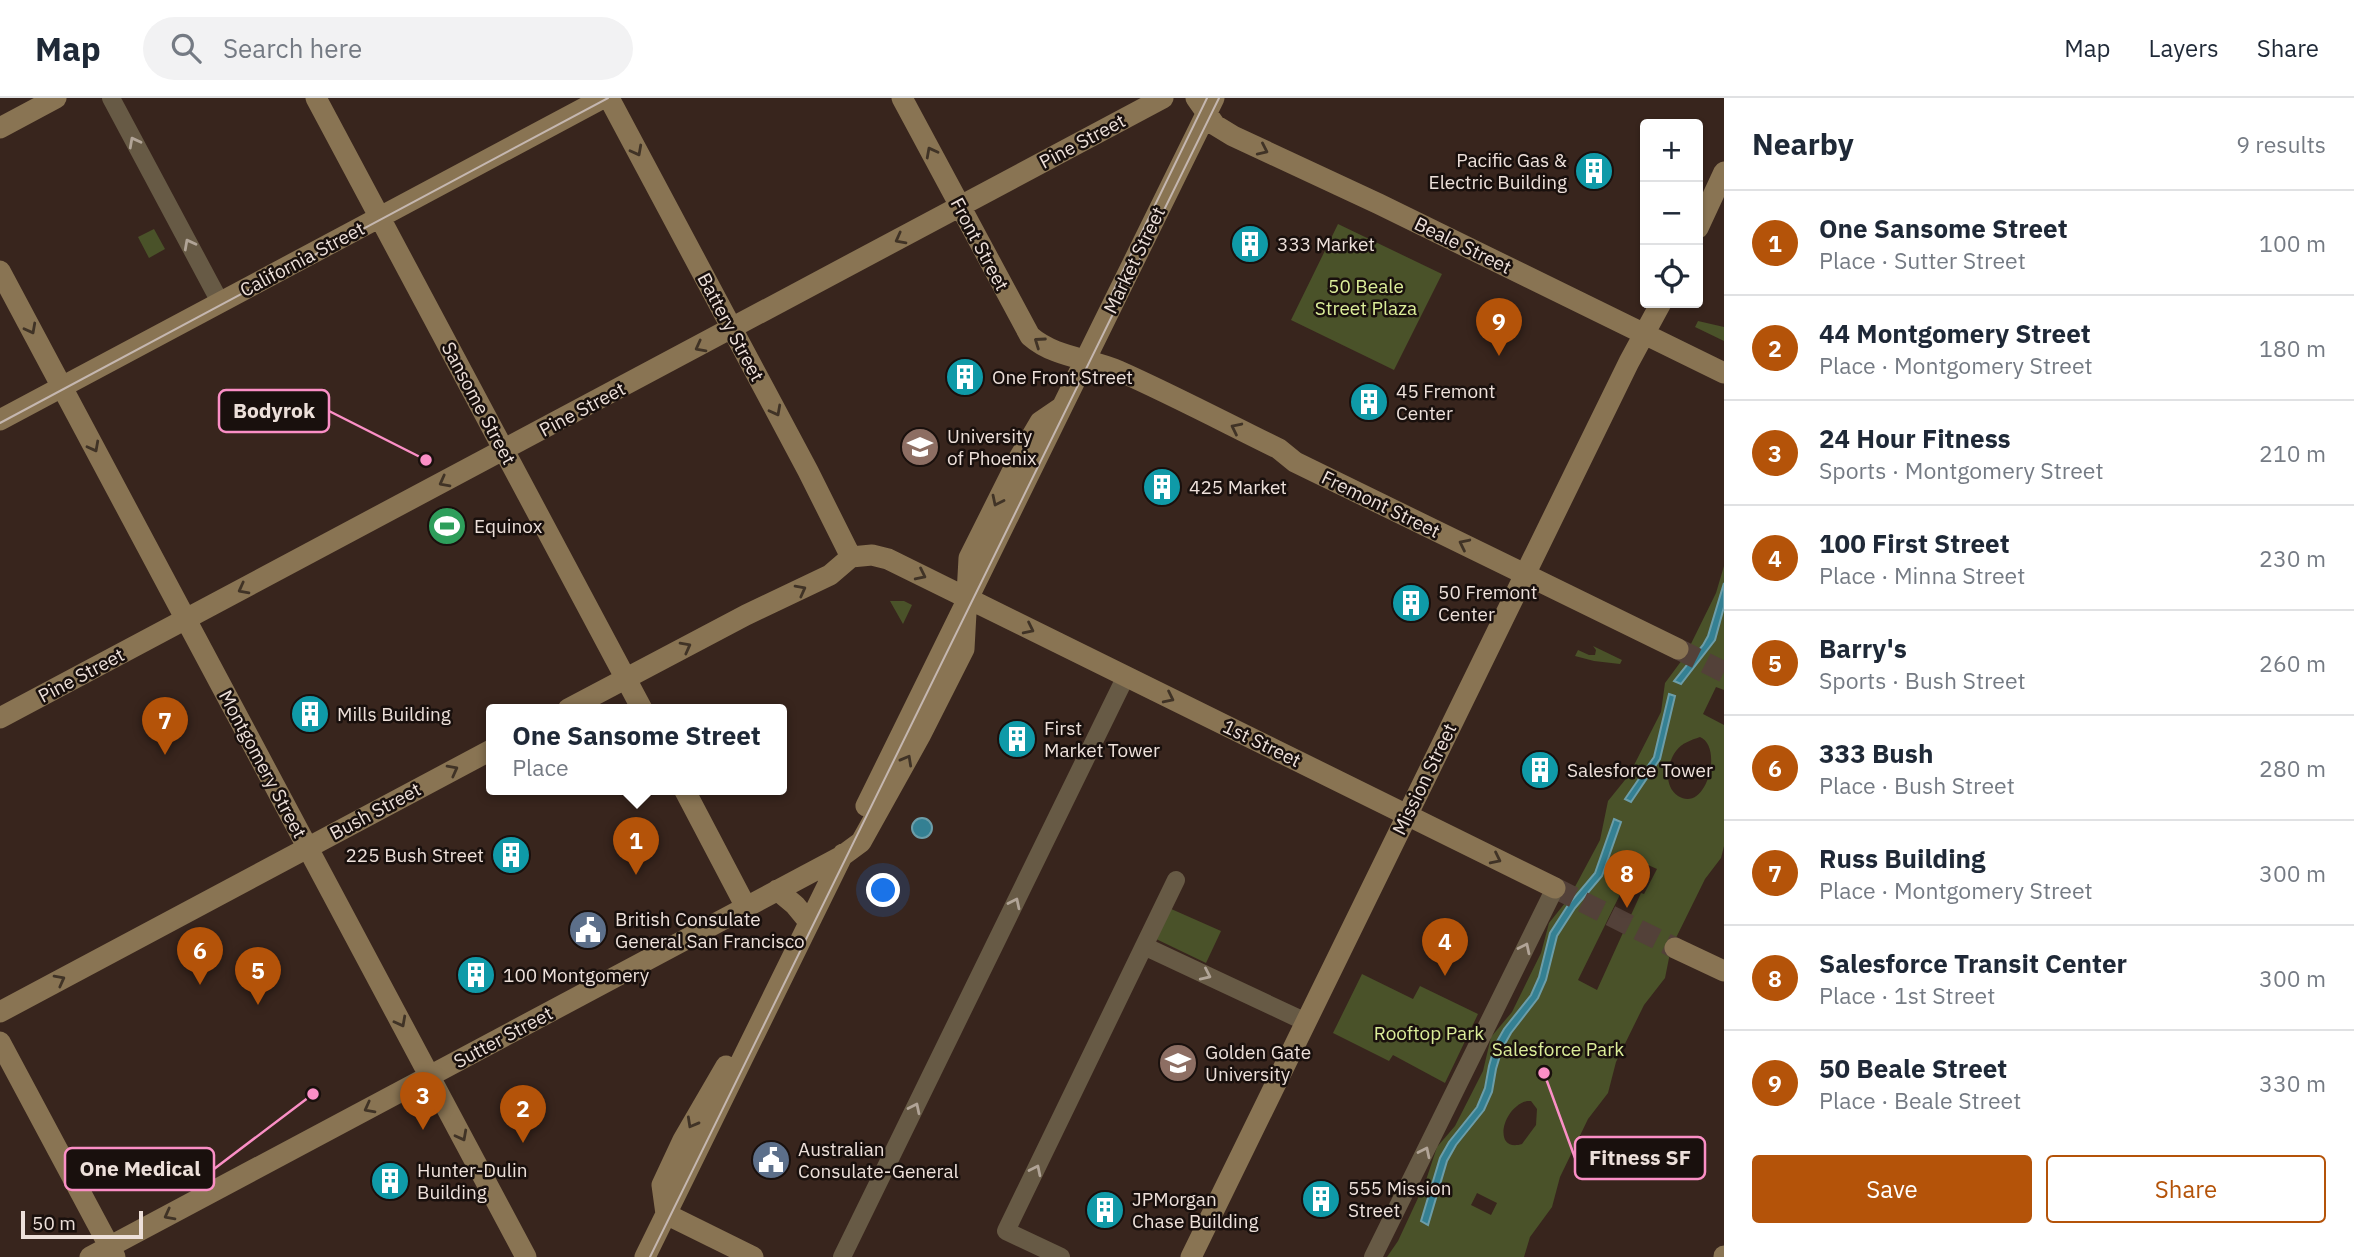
<!DOCTYPE html>
<meta charset="utf-8">
<style>
:root{--surface:#fff;--page:#f2f2f3;--text:#1f2937;--muted:#747a83;--line:#e0e1e3;--accent:#b45309}
body{margin:0;font-family:"IBM Plex Sans",sans-serif;background:var(--page);color:var(--text)}
.controls{position:absolute;right:21px;top:21px;display:grid;overflow:hidden;border-radius:7px;box-shadow:0 2px 5px #0004}
.controls button{width:63px;height:63px;display:grid;place-items:center;padding:0;border:0;border-bottom:2px solid var(--line);background:var(--surface);color:var(--text);font:35px sans-serif}
.scale{position:absolute;left:21px;bottom:18px;width:122px;box-sizing:border-box;padding-left:7px;border:4px solid #ede0da;border-top:0;font-size:19px;line-height:24px;white-space:nowrap;color:#ede0da;-webkit-text-stroke:5px #19100d;paint-order:stroke}
.you{position:absolute;left:884px;top:793px;width:24px;height:24px;margin:-18px;border:5px solid #fff;border-radius:50%;background:#1a73e8;box-shadow:0 0 0 10px #1a73e833}
.badge{display:grid;place-items:center;width:46px;height:46px;border-radius:50%;background:var(--accent);color:#fff;font-size:23px;font-weight:700}
.pin{position:absolute;translate:-50% -58px;filter:drop-shadow(0 2px 4px #0008)}
.pin::after{content:'';position:absolute;top:37px;width:24px;height:21px;background:inherit;clip-path:polygon(0 0,100% 0,50% 100%)}
.popup{position:absolute;left:486px;top:606px;width:301px;height:91px;box-sizing:border-box;display:grid;place-content:center;border-radius:7px;background:var(--surface);filter:drop-shadow(0 2px 5px #0005);font-size:23px;white-space:nowrap;color:var(--muted)}
.popup b{font-size:26px;color:var(--text)}
.popup::after{content:'';position:absolute;left:50%;top:100%;margin-left:-14px;border:14px solid transparent;border-top-color:var(--surface)}
.list{margin:0;padding:0;list-style:none}
h2{display:flex;justify-content:space-between;align-items:center;height:91px;margin:0;padding:0 28px;font-size:30px}
h2 small{font-size:23px;font-weight:400;color:var(--muted)}
.list li{display:grid;grid-template-columns:46px 1fr auto;gap:21px;align-items:center;box-sizing:border-box;height:105px;padding:0 28px;border-top:2px solid var(--line)}
.list b{display:block;font-size:26px;white-space:nowrap}
.list p{margin:0;font-size:23px;white-space:nowrap;color:var(--muted)}
.list em{font-size:23px;font-style:normal;color:var(--muted)}
.actions{display:flex;gap:14px;padding:21px 28px}
.actions a{flex:1;padding:16px 0;border:2px solid var(--accent);border-radius:7px;text-align:center;font-size:24px;color:var(--accent)}
.actions .main{background:var(--accent);color:#fff}
.icon{flex:none;width:38px;height:38px;fill:none;stroke:currentColor;stroke-width:2;stroke-linecap:round;stroke-linejoin:round}
.map{position:relative;flex:none;width:1724px;height:1159px;overflow:hidden}
header{display:flex;align-items:center;gap:42px;box-sizing:border-box;height:98px;padding:0 35px;background:var(--surface);border-bottom:2px solid var(--line)}
header strong{font-size:33px}
nav{display:flex;gap:38px;margin-inline-start:auto;font-size:24px}
.search{width:490px;height:63px;background:var(--page);display:flex;align-items:center;gap:18px;box-sizing:border-box;padding:0 24px;border-radius:38px;color:var(--muted);font-size:26px}
main{display:flex}
aside{flex:1;background:var(--surface)}
.map>svg:first-child{display:block}
</style>
<header>
<strong>Map</strong>
<div class="search"><svg class="icon" aria-label="search" viewBox="0 0 24 24"><circle cx="10" cy="10" r="6"/><path d="M15 15l6 6"/></svg>Search here</div>
<nav><a>Map</a><a>Layers</a><a>Share</a></nav>
</header>
<main>
<div class="map">
<svg width="1724" height="1159" viewBox="0 0 1724 1159">
<rect width="100%" height="100%" fill="#38251d"/>
<path fill="#4a5229" fill-rule="evenodd" d="M1338,126L1442,176L1394,272L1291,222Z
M154,131L165,151L149,160L138,139Z
M1698,223L1724,229V243L1695,229Z
M1724,468V592L1716,589L1703,616L1724,627V748L1721,760L1705,781L1671,850L1665,880L1644,907L1616,964L1608,995L1588,1021L1560,1079L1552,1109L1530,1139L1524,1159H1387L1398,1143L1425,1085L1437,1049L1455,1028L1483,973L1491,939L1512,914L1541,855L1549,825L1569,800L1600,742L1608,703L1629,677L1661,614L1665,585L1685,558L1716,495ZM1700,639C1724,649 1706,716 1678,698C1663,688 1667,665 1676,653C1682,645 1691,642 1700,639ZM1637,762L1657,771L1644,796L1641,795L1597,892L1578,882ZM1527,1003H1531L1537,1011L1536,1027L1522,1046C1492,1055 1502,1009 1527,1003ZM1477,1095L1497,1105L1491,1117L1471,1107Z
M890,503H904L912,507L903,526Z
M1593,548L1622,562L1620,566L1594,563L1575,558L1578,552L1589,557H1595L1596,552Z
M1169,810L1221,833L1206,865L1154,840Z
M1362,876L1413,901L1420,888L1478,916L1445,985L1393,957L1389,963L1333,935Z"/>
<path fill="#348093" stroke="#6c9da8" stroke-width="2" d="M1724,485V509L1715,542L1681,586L1674,583L1703,547L1708,538Z
M1669,596L1675,598L1660,661L1631,704L1625,701L1654,659Z
M912 730a10 10 0 1 1 20 0a10 10 0 1 1-20 0Z
M1614,721L1621,724L1602,778L1575,810L1557,838L1546,882L1538,900L1511,935L1502,951L1496,971L1492,994L1484,1012L1456,1047L1447,1063L1428,1127L1421,1123L1440,1060L1449,1044L1477,1009L1485,990L1489,968L1495,947L1504,931L1531,897L1539,879L1550,835L1568,807L1595,775Z"/>
<g fill="none" stroke-linecap="round" stroke-linejoin="round">
<path stroke="#534139" stroke-width="21" stroke-dasharray="21 10" stroke-linecap="butt" d="M1678,551L1724,574
M1555,790L1675,850"/>
<path stroke="#675a45" stroke-width="18" d="M111,0L220,204
M1144,848L1306,924
M842,1159L1126,578
M1061,1159L1006,1133L1176,782
M1373,1159L1555,790"/>
<path stroke="#897453" stroke-width="21" d="M316,0L642,611
M609,0L808,373L851,459
M902,0L1030,238C1055,260 1090,260 1119,273C1173,297 1226,325 1279,351L1295,364L1678,551
M1196,0L1215,27L1233,38L1379,106L1724,275
M0,30L56,0
M1698,130L1724,74
M0,173L526,1159
M0,322L603,0
M568,611L746,517L830,477L851,459L872,457L888,461L1555,790
M0,620L1163,0
M684,691L746,809
M866,708L1214,0
M777,792L795,807L809,824
M1675,850L1724,873
M0,914L491,652
M0,944L115,1159
M666,1116L662,1087L683,1042L726,968
M666,1116L753,1159
M90,1159L842,758L861,744L920,638L964,551L969,460L1019,360L1040,324L1062,309
M645,1159L843,756
M1191,1159L1629,264L1661,205
M1724,1159V1158"/>
<path stroke="#c5b7b0" stroke-width="2" d="M1106,208L1207,0
M0,325L608,0
M650,1159L1219,0"/>
</g>
<defs><path id="oneway-chevron" d="M-2-3.5L2.5 0L-2 3.5" fill="none" stroke-width="1.6" stroke-linecap="round" stroke-linejoin="round" transform="scale(1.75)"/></defs>
<g stroke="#b1a497">
<use href="#oneway-chevron" transform="translate(134 44) rotate(-118)"/>
<use href="#oneway-chevron" transform="translate(189 146) rotate(-118)"/>
<use href="#oneway-chevron" transform="translate(1015 805) rotate(-64)"/>
<use href="#oneway-chevron" transform="translate(1525 850) rotate(-64)"/>
<use href="#oneway-chevron" transform="translate(1206 877) rotate(25)"/>
<use href="#oneway-chevron" transform="translate(915 1010) rotate(-64)"/>
<use href="#oneway-chevron" transform="translate(1425 1054) rotate(-64)"/>
<use href="#oneway-chevron" transform="translate(1036 1072) rotate(-64)"/>
</g>
<g stroke="#403326">
<use href="#oneway-chevron" transform="translate(1263 52) rotate(25)"/>
<use href="#oneway-chevron" transform="translate(637 53) rotate(62)"/>
<use href="#oneway-chevron" transform="translate(931 54) rotate(-118)"/>
<use href="#oneway-chevron" transform="translate(900 141) rotate(152)"/>
<use href="#oneway-chevron" transform="translate(31 231) rotate(62)"/>
<use href="#oneway-chevron" transform="translate(1039 244) rotate(-145)"/>
<use href="#oneway-chevron" transform="translate(700 249) rotate(152)"/>
<use href="#oneway-chevron" transform="translate(776 313) rotate(62)"/>
<use href="#oneway-chevron" transform="translate(1236 330) rotate(-154)"/>
<use href="#oneway-chevron" transform="translate(94 349) rotate(62)"/>
<use href="#oneway-chevron" transform="translate(444 384) rotate(152)"/>
<use href="#oneway-chevron" transform="translate(997 403) rotate(116)"/>
<use href="#oneway-chevron" transform="translate(1464 446) rotate(-154)"/>
<use href="#oneway-chevron" transform="translate(921 477) rotate(26)"/>
<use href="#oneway-chevron" transform="translate(243 491) rotate(152)"/>
<use href="#oneway-chevron" transform="translate(801 492) rotate(-28)"/>
<use href="#oneway-chevron" transform="translate(1029 531) rotate(26)"/>
<use href="#oneway-chevron" transform="translate(686 549) rotate(-28)"/>
<use href="#oneway-chevron" transform="translate(1169 600) rotate(26)"/>
<use href="#oneway-chevron" transform="translate(907 662) rotate(-61)"/>
<use href="#oneway-chevron" transform="translate(453 672) rotate(-28)"/>
<use href="#oneway-chevron" transform="translate(1496 761) rotate(26)"/>
<use href="#oneway-chevron" transform="translate(60 882) rotate(-28)"/>
<use href="#oneway-chevron" transform="translate(401 924) rotate(62)"/>
<use href="#oneway-chevron" transform="translate(369 1010) rotate(152)"/>
<use href="#oneway-chevron" transform="translate(692 1025) rotate(119)"/>
<use href="#oneway-chevron" transform="translate(462 1038) rotate(62)"/>
<use href="#oneway-chevron" transform="translate(169 1117) rotate(152)"/>
</g>
<defs>
<symbol id="building-disc" viewBox="-11 -11 22 22"><circle r="9.5" fill="#0f9aa8" stroke="#19100d"/><path d="M-4-6H4V6H1V3H-1V6H-4ZM-2.5-4.3h1.7v1.8h-1.7ZM.8-4.3h1.7v1.8H.8ZM-2.5-1h1.7V.8h-1.7ZM.8-1h1.7V.8H.8Z" fill="#fff"/></symbol>
<symbol id="university-disc" viewBox="-11 -11 22 22"><circle r="9.5" fill="#8d6e63" stroke="#19100d"/><path d="M0-5L7-2L0 1L-7-2ZM-4 1L0 2.5L4 1V4Q0 6-4 4Z" fill="#fff"/></symbol>
<symbol id="stadium-disc" viewBox="-11 -11 22 22"><circle r="9.5" fill="#2e9e5b" stroke="#19100d"/><path d="M0-5a6.5 5 0 1 0 0 10a6.5 5 0 1 0 0-10ZM-3.5-1.8h7v3.6h-7Z" fill="#fff"/></symbol>
<symbol id="civic-disc" viewBox="-11 -11 22 22"><circle r="9.5" fill="#5c6f8a" stroke="#19100d"/><path d="M-.6-6.5H3V-4.5H.6V-3L4-1V1h2V6H-6V1h2V-1L-.6-3ZM-1.2 2.5V6h2.4V2.5Z" fill="#fff"/></symbol>
</defs>
<g fill-rule="evenodd">
<use href="#building-disc" x="1572" y="51" width="44" height="44"/>
<use href="#building-disc" x="1228" y="124" width="44" height="44"/>
<use href="#building-disc" x="943" y="257" width="44" height="44"/>
<use href="#building-disc" x="1347" y="282" width="44" height="44"/>
<use href="#university-disc" x="898" y="327" width="44" height="44"/>
<use href="#building-disc" x="1140" y="367" width="44" height="44"/>
<use href="#stadium-disc" x="425" y="406" width="44" height="44"/>
<use href="#building-disc" x="1389" y="483" width="44" height="44"/>
<use href="#building-disc" x="288" y="594" width="44" height="44"/>
<use href="#building-disc" x="995" y="619" width="44" height="44"/>
<use href="#building-disc" x="1518" y="650" width="44" height="44"/>
<use href="#building-disc" x="489" y="735" width="44" height="44"/>
<use href="#civic-disc" x="566" y="810" width="44" height="44"/>
<use href="#building-disc" x="454" y="855" width="44" height="44"/>
<use href="#university-disc" x="1156" y="943" width="44" height="44"/>
<use href="#civic-disc" x="749" y="1040" width="44" height="44"/>
<use href="#building-disc" x="368" y="1061" width="44" height="44"/>
<use href="#building-disc" x="1299" y="1079" width="44" height="44"/>
<use href="#building-disc" x="1083" y="1090" width="44" height="44"/>
</g>
<g text-anchor="middle" dominant-baseline="central" stroke-width="5" stroke-linejoin="round" paint-order="stroke">
<g font-size="19" fill="#ede0da" stroke="#19100d">
<text transform="translate(1082 43) rotate(-28)">Pine Street</text>
<text transform="translate(980 146) rotate(62)">Front Street</text>
<text transform="translate(1463 147) rotate(26)">Beale Street</text>
<text transform="translate(302 161) rotate(-28)">California Street</text>
<text transform="translate(1134 162) rotate(-64)">Market Street</text>
<text transform="translate(731 229) rotate(62)">Battery Street</text>
<text transform="translate(479 305) rotate(62)">Sansome Street</text>
<text transform="translate(582 311) rotate(-28)">Pine Street</text>
<text transform="translate(1381 406) rotate(26)">Fremont Street</text>
<text transform="translate(81 577) rotate(-28)">Pine Street</text>
<text transform="translate(1262 645) rotate(26)">1st Street</text>
<text transform="translate(263 666) rotate(62)">Montgomery Street</text>
<text transform="translate(1424 681) rotate(-64)">Mission Street</text>
<text transform="translate(375 713) rotate(-28)">Bush Street</text>
<text transform="translate(503 939) rotate(-28)">Sutter Street</text>
</g>
<g font-size="19" fill="#ede0da" stroke="#19100d" text-anchor="start">
<text x="1567" y="62" text-anchor="end">Pacific Gas &amp;<tspan x="1567" dy="22">Electric Building</tspan></text>
<text x="1277" y="146">333 Market</text>
<text x="992" y="279">One Front Street</text>
<text x="1396" y="293">45 Fremont<tspan x="1396" dy="22">Center</tspan></text>
<text x="947" y="338">University<tspan x="947" dy="22">of Phoenix</tspan></text>
<text x="1189" y="389">425 Market</text>
<text x="474" y="428">Equinox</text>
<text x="1438" y="494">50 Fremont<tspan x="1438" dy="22">Center</tspan></text>
<text x="337" y="616">Mills Building</text>
<text x="1044" y="630">First<tspan x="1044" dy="22">Market Tower</tspan></text>
<text x="1567" y="672">Salesforce Tower</text>
<text x="484" y="757" text-anchor="end">225 Bush Street</text>
<text x="615" y="821">British Consulate<tspan x="615" dy="22">General San Francisco</tspan></text>
<text x="503" y="877">100 Montgomery</text>
<text x="1205" y="954">Golden Gate<tspan x="1205" dy="22">University</tspan></text>
<text x="798" y="1051">Australian<tspan x="798" dy="22">Consulate-General</tspan></text>
<text x="417" y="1072">Hunter-Dulin<tspan x="417" dy="22">Building</tspan></text>
<text x="1348" y="1090">555 Mission<tspan x="1348" dy="22">Street</tspan></text>
<text x="1132" y="1101">JPMorgan<tspan x="1132" dy="22">Chase Building</tspan></text>
</g>
<g font-size="19" fill="#dbed99" stroke="#19100d">
<text x="1366" y="188">50 Beale<tspan x="1366" dy="22">Street Plaza</tspan></text>
<text x="1429" y="935">Rooftop Park</text>
<text x="1558" y="951">Salesforce Park</text>
</g>
</g>
<path fill="none" stroke="#fb8fc6" stroke-width="2.5" d="M426 362L329 313M1544 975L1575 1060M313 996L214 1071"/>
<g fill="#fb8fc6" stroke="#19100d" stroke-width="2.5">
<circle cx="426" cy="362" r="7"/>
<circle cx="1544" cy="975" r="7"/>
<circle cx="313" cy="996" r="7"/>
</g>
<g fill="#19100d" stroke="#fb8fc6" stroke-width="2.5">
<rect x="219" y="292" width="110" height="42" rx="7"/>
<rect x="1575" y="1039" width="130" height="42" rx="7"/>
<rect x="65" y="1050" width="149" height="42" rx="7"/>
</g>
<g font-size="21" text-anchor="middle" font-weight="bold" fill="#ede0da">
<text x="274" y="320">Bodyrok</text>
<text x="1640" y="1067">Fitness SF</text>
<text x="140" y="1078">One Medical</text>
</g>
</svg>
<div class="controls">
<button>+</button>
<button>−</button>
<button><svg class="icon" aria-label="locate" viewBox="0 0 24 24"><circle cx="12" cy="12" r="6"/><path d="M12 2v4M12 18v4M2 12h4M18 12h4"/></svg></button>
</div>
<div class="scale">50 m</div>
<div class="you"></div>
<div class="pin badge" style="left:636px;top:777px">1</div>
<div class="popup"><b>One Sansome Street</b>Place</div>
<div class="pin badge" style="left:523px;top:1045px">2</div>
<div class="pin badge" style="left:423px;top:1032px">3</div>
<div class="pin badge" style="left:1445px;top:878px">4</div>
<div class="pin badge" style="left:258px;top:907px">5</div>
<div class="pin badge" style="left:200px;top:887px">6</div>
<div class="pin badge" style="left:165px;top:657px">7</div>
<div class="pin badge" style="left:1627px;top:810px">8</div>
<div class="pin badge" style="left:1499px;top:258px">9</div>
</div>
<aside>
<h2>Nearby<small>9 results</small></h2>
<ul class="list">
<li><span class="badge">1</span><div><b>One Sansome Street</b><p>Place · Sutter Street</p></div><em>100 m</em></li>
<li><span class="badge">2</span><div><b>44 Montgomery Street</b><p>Place · Montgomery Street</p></div><em>180 m</em></li>
<li><span class="badge">3</span><div><b>24 Hour Fitness</b><p>Sports · Montgomery Street</p></div><em>210 m</em></li>
<li><span class="badge">4</span><div><b>100 First Street</b><p>Place · Minna Street</p></div><em>230 m</em></li>
<li><span class="badge">5</span><div><b>Barry's</b><p>Sports · Bush Street</p></div><em>260 m</em></li>
<li><span class="badge">6</span><div><b>333 Bush</b><p>Place · Bush Street</p></div><em>280 m</em></li>
<li><span class="badge">7</span><div><b>Russ Building</b><p>Place · Montgomery Street</p></div><em>300 m</em></li>
<li><span class="badge">8</span><div><b>Salesforce Transit Center</b><p>Place · 1st Street</p></div><em>300 m</em></li>
<li><span class="badge">9</span><div><b>50 Beale Street</b><p>Place · Beale Street</p></div><em>330 m</em></li>
</ul>
<div class="actions"><a class="main">Save</a><a>Share</a></div>
</aside>
</main>
